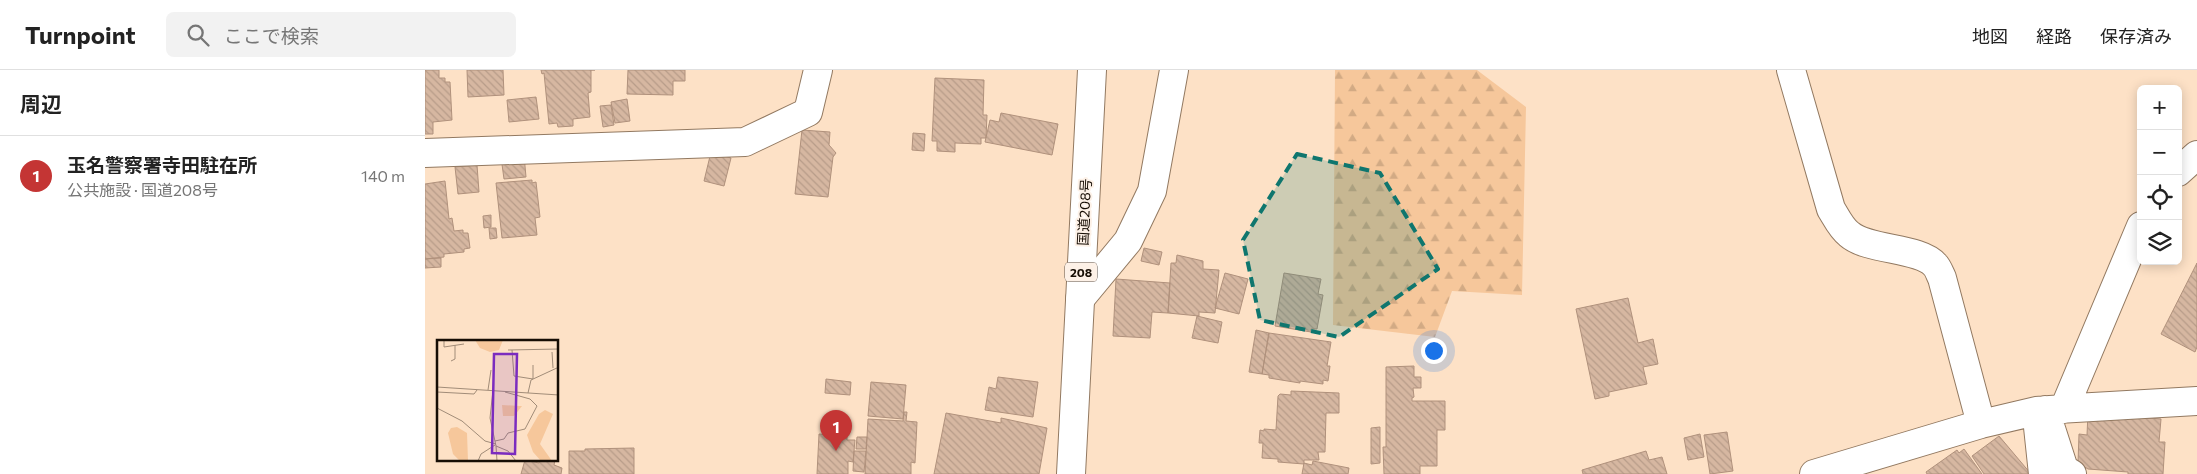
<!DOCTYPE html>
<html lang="ja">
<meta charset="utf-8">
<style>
:root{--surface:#fff;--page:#f2f2f2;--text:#222;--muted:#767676;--line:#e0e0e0;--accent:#c43534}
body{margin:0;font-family:Commissioner,"Noto Sans JP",sans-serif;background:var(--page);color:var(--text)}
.controls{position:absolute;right:15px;top:15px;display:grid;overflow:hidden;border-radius:8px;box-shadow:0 2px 12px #0003}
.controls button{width:45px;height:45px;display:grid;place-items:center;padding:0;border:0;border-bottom:1px solid var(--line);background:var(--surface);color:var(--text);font:25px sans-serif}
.you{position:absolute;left:1008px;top:280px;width:18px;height:18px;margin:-12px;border:4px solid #fff;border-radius:50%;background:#1a73e8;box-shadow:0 0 0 8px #1a73e833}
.badge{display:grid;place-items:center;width:32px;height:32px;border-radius:50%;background:var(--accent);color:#fff;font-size:16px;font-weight:700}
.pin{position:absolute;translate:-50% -41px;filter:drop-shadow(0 1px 2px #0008)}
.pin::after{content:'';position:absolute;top:26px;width:18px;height:15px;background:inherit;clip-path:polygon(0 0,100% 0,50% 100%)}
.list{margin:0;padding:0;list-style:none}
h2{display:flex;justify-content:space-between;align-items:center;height:65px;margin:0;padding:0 20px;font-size:21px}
h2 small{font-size:16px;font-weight:400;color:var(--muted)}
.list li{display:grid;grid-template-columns:32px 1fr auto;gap:15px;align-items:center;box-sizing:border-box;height:80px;padding:0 20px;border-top:1px solid var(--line)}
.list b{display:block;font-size:19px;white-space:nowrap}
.list p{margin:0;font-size:16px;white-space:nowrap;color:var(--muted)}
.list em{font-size:16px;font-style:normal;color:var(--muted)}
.icon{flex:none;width:28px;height:28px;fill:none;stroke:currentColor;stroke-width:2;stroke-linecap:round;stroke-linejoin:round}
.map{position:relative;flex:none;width:1772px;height:404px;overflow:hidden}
header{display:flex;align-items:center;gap:30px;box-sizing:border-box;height:70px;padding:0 25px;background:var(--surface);border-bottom:1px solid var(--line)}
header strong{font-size:24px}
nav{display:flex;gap:28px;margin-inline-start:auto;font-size:18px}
.search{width:350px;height:45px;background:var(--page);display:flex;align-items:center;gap:12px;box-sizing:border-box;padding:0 18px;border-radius:8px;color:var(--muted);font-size:19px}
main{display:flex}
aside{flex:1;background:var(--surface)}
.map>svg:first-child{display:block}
</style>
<header>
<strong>Turnpoint</strong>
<div class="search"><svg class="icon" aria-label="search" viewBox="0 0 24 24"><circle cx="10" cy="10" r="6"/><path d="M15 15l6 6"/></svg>ここで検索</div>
<nav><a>地図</a><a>経路</a><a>保存済み</a></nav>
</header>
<main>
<aside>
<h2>周辺<small></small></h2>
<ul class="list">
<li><span class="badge">1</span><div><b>玉名警察署寺田駐在所</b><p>公共施設 · 国道208号</p></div><em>140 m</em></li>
</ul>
</aside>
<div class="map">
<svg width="1772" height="404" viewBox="0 0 1772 404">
<defs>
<pattern id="forest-firs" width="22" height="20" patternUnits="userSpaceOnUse" patternTransform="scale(1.25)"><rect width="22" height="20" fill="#f6c79b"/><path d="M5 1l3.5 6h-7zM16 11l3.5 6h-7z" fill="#d2aa84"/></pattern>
<pattern id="building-back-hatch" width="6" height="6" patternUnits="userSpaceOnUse" patternTransform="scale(1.25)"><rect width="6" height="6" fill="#d6b7a1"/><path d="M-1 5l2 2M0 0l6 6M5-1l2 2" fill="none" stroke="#b79c89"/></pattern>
</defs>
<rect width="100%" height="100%" fill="#fde1c6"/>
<path fill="url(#forest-firs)" d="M910,0H1052L1101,37L1097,225L1027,221L1010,267L908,255Z"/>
<path fill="url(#building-back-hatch)" stroke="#b0917c" d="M0,0H14V8H20V12H25L27,50L8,52V64H0Z
M42,0H78L79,25L43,27Z
M116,0H170H166V22L163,23L165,47L148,49V56L133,57L132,53L124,54L119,3L117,4Z
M203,0H260V11H248V25L202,24Z
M510,8L559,10L558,45H562L561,68H556V74L530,73V82L512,81V71H507Z
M111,27L114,49L84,52L82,30Z
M202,29L205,51L190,53L186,32Z
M186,35L189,55L178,57L175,36Z
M576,43L633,54L627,85L560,72L565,50L574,52Z
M377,60L405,62L404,75L411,83L408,87L403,127L370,124Z
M488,63L500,64L499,81L487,80Z
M286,82L306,88L299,116L279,111Z
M99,85L101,107L79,109L76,87Z
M52,95L54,122L33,124L30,97Z
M107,110V113L111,112L115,147L110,148L112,165L77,168L71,113Z
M20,111L24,149L27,148L29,161L38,160V163H43L45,178L39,179V182L19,184V187L0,189V114Z
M66,145V157L59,158L58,146Z
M64,158H71L72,168L65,169Z
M719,178L737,182L734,195L716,191Z
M752,185L778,191V199L794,200L790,243L774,242V246L743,243L746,193H751Z
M16,188V197L0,198V189Z
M1772,193V277L1770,282L1736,264Z
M800,203L823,209L814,244L790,238Z
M859,203L896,209L893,224L898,225L892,259H886V262L850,256Z
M691,209L745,213L743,243L727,242L725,268L688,266Z
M1203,228L1213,273L1228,269L1233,294L1218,297L1222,314L1184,322V326L1170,329L1151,239Z
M772,246L797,252L793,273L767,268Z
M831,260L844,263L837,304L824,302Z
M844,263L906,272L902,296H905L903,311L898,310V314L875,311V313L844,308V305L837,304Z
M989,296V307H996V318H988L989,327L987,328V331H1020V360H1012V396H995V404H959L958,377H961V297Z
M573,307L613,312L608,347L560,340L564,317L571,319Z
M401,309L426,312L425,325L400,323Z
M446,312L481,315L478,349L443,346Z
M866,321L914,323V343H901L900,382H893L894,390H879V394L853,392V389L837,388L838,373H834L835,360L839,361V359L851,360L853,326L855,324L866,325Z
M479,342H482L481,351L492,352L490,393L486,392V404H440L443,349L478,351Z
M521,343L576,353V348L622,358L614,404H509Z
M1663,343L1736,349L1734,372H1740L1738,404H1703V402L1663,399L1653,393L1654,364L1662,365Z
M955,357V393L946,394V358Z
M1302,362L1308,401L1285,404L1279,365Z
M394,364L422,366V370H430L428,392L423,391V404H392Z
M1275,364L1279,387L1263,390L1259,368Z
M1574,366L1606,404H1559L1547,386Z
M432,367H442L441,379H431Z
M209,378V404H144V381H160V379Z
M1539,379L1557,404H1502L1501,402L1532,380L1534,383Z
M429,381H441L439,402L428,401Z
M1221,381L1224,390L1237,387L1242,404H1158L1157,400Z
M100,390L114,393L115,390H130L129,395L137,398L136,404H96Z
M888,391L924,398L923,404H877L879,393L887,395Z"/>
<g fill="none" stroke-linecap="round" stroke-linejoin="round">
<defs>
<path id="minor" d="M1366,0L1406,139C1411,147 1416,158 1424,164C1443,181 1495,177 1510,195C1513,198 1515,204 1517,208L1556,354
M0,83L320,72L383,42L393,0
M1753,102L1772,85
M655,229L703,171L727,121L749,0
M1633,339L1772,331
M1620,340L1639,399L1647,404
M1613,357L1618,404
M1389,404L1556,354L1611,341L1639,339L1716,156"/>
<path id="highway" d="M646,404L667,0"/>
</defs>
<use href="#minor" stroke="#927961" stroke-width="30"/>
<use href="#highway" stroke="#927961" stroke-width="30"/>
<use href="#minor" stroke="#fff" stroke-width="28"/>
<use href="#highway" stroke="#fff" stroke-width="28"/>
</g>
<path fill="#0f766e" fill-opacity="0.2" stroke="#0f766e" stroke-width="4" stroke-dasharray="10 6" stroke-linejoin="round" d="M872,84L955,103L1013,199L914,267L835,250L818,170Z"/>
<g text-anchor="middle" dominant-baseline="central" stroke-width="4" stroke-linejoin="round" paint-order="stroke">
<rect fill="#fdf1e7" stroke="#5b5148" stroke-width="1" x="640" y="192.5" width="32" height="19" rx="4"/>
<g font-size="12" font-weight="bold" fill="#160d04">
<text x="656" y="202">208</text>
</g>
<g font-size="14" fill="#160d04" stroke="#fdf1e7">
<text transform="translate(659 142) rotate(-87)">国道208号</text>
</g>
</g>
<g transform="translate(12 270)">
<rect width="121" height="121" fill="#fde1c6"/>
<path d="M38,0H66L62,10L53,12L43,8ZM65,65L83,66H85L77,76H66ZM108,70L116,74L103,104L115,121H104L96,112L90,95L102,74ZM20,87L30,93L31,121H23L16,114L11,93L14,88Z" fill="#f6c79b"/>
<path fill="none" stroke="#a18c78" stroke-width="1" d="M7,0V7L27,4M71,10L122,9M75,10L77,36L96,39V25M115,12L116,28M14,21L18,19V5M0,47L122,55M51,50L54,30M56,50L53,78L59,106L71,111L79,121M0,52L37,54L40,50M91,53L94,40L122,27M0,68L25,81L48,101L59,104M58,101L67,99L71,93L88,89L100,66L93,59L68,52M59,106L60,121M41,121L44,114L58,105"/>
<path fill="#7b2cbf" fill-opacity="0.15" stroke="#7b2cbf" stroke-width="2.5" d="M57,14H80L78,114L55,113Z"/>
<rect width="121" height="121" fill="none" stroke="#160d04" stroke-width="2.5"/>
</g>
</svg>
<div class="controls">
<button>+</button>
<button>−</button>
<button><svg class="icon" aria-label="locate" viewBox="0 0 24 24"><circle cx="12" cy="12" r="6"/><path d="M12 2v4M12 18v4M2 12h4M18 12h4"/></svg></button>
<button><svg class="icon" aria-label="layers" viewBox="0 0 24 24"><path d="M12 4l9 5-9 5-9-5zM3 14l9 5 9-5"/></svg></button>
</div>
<div class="you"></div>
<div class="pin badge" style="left:411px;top:381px">1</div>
</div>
</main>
